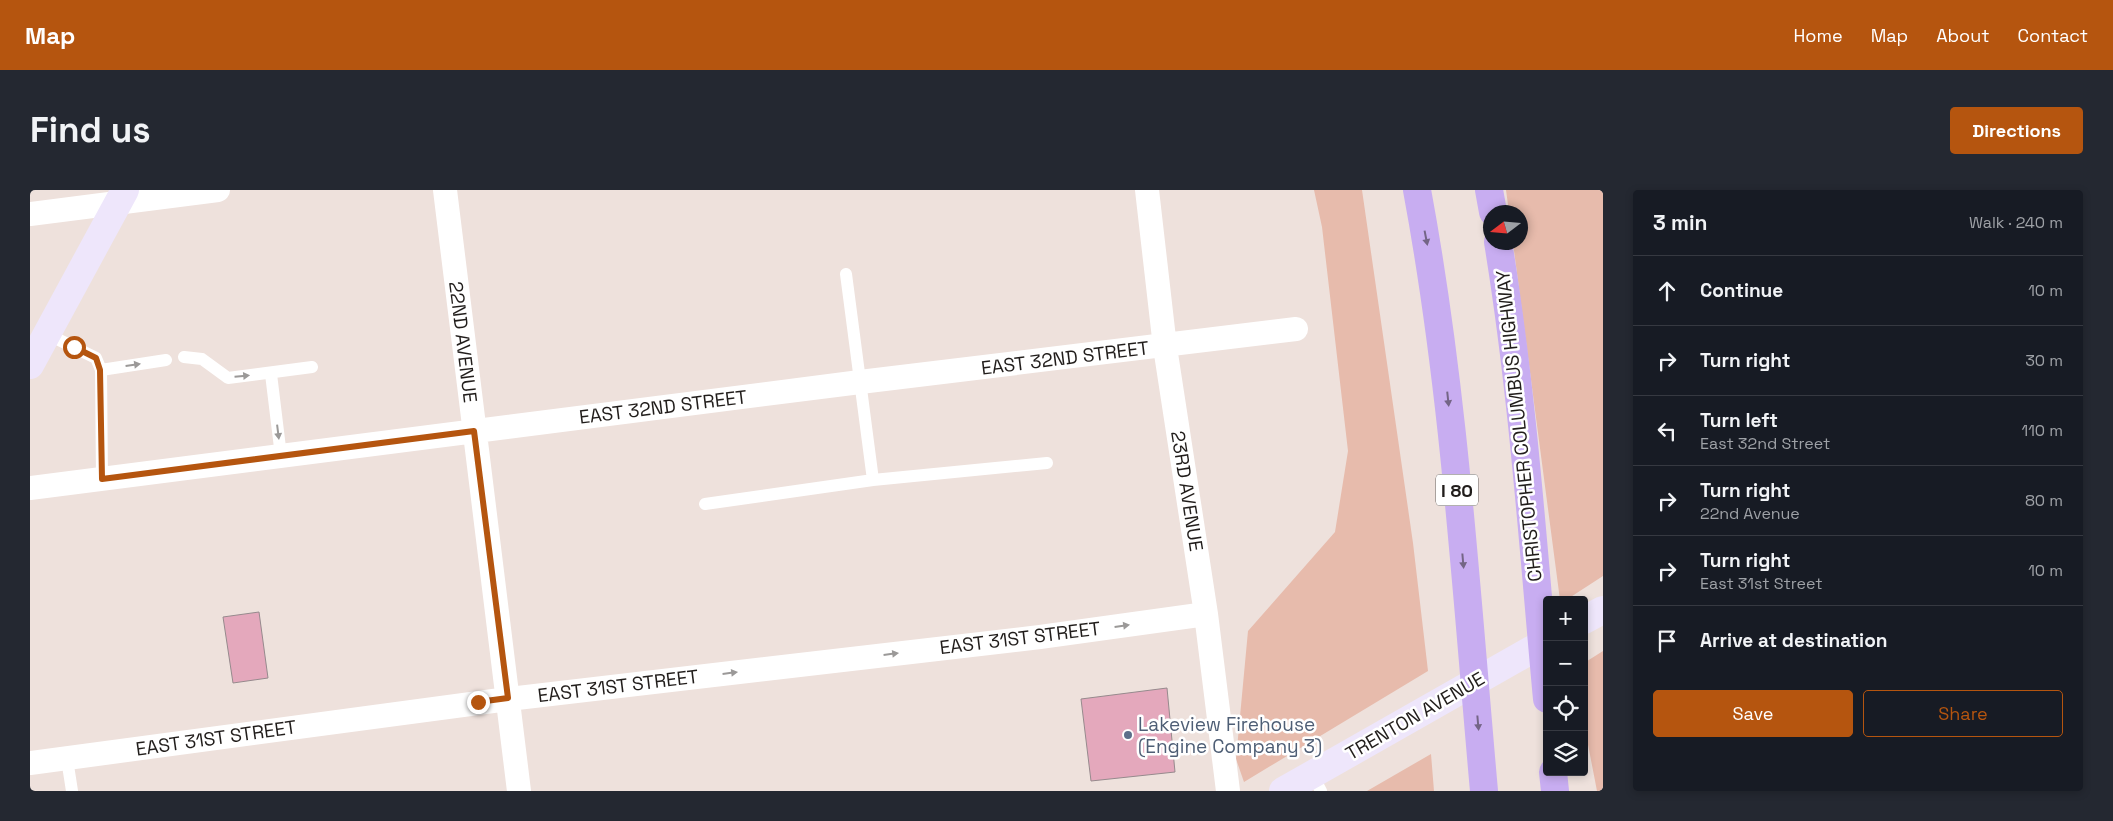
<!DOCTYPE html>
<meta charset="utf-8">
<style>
:root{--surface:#171b24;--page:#242831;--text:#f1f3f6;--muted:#9ea1a6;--line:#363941;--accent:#b5550f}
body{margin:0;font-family:"Space Grotesk",sans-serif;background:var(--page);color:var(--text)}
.controls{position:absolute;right:15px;bottom:15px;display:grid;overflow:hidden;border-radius:5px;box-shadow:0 2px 8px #0003}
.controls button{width:45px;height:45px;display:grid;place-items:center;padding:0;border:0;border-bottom:1px solid var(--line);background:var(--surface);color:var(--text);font:25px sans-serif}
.compass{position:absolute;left:1453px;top:15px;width:45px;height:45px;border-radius:50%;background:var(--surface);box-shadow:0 2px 8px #0003;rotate:254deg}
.stop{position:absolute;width:15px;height:15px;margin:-11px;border:4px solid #b5550f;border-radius:50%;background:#fff}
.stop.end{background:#b5550f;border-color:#fff;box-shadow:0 1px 5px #0008}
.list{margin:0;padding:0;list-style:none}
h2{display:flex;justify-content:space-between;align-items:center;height:65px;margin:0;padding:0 20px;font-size:21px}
h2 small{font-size:16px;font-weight:400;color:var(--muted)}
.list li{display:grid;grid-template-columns:32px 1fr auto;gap:15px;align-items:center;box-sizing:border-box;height:70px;padding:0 20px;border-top:1px solid var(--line)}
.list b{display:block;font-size:19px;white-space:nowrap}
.list p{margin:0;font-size:16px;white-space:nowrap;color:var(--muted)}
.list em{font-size:16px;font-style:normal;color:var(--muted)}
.actions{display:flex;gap:10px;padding:15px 20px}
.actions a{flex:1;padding:11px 0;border:1px solid var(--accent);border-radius:5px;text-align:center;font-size:18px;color:var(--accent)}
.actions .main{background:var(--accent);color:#fff}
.icon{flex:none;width:28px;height:28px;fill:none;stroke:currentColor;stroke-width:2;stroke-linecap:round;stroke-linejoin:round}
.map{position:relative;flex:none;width:1573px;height:601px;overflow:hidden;border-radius:5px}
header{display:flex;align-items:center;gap:30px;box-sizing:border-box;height:70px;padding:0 25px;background:var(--accent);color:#fff}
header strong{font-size:24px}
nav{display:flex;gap:28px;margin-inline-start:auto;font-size:18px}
.intro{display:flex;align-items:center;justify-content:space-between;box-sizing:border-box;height:120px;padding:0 30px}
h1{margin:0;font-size:35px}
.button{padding:12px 22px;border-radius:5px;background:var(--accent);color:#fff;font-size:18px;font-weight:700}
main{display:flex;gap:30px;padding:0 30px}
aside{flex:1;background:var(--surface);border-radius:5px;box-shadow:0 2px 8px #0003}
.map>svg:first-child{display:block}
</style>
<header>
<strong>Map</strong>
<nav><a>Home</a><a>Map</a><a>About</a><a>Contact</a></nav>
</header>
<div class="intro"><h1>Find us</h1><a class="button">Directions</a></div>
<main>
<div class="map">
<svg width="1573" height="601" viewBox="0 0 1573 601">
<rect width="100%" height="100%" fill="#eee1dc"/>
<path fill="#e7bbac" d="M1284,0H1332L1383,353L1398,481L1214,592L1206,569L1218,441L1305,342L1318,261L1292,37Z
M1476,0H1573V386L1536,410H1530L1483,53L1490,52V22H1479Z
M1573,461V601H1567L1554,534V473Z
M1401,564L1404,601H1337Z"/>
<path fill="#e4a8bc" stroke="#968a8d" d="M229,422L238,488L203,493L193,427Z
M1137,498L1145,582L1061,591L1051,509Z"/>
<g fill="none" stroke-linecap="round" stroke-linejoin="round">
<path stroke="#fff" stroke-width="12" d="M17,144L66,168L71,180L72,289
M154,167L172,169L198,188L282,177
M71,180L136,170
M241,184L251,266
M843,290L1017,273
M675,314L843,290L816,84
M37,569L42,601
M1282,584L1291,601"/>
<path stroke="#fff" stroke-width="24" d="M415,0L489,601
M1117,0L1135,157L1176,424L1198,601
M0,24L188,0
M0,298L830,192L1266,139
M0,573L478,509L1010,447L1176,424"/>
<path stroke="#eee6fb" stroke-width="28" d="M0,175L95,0
M1554,430L1573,420
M1253,601L1517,451"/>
<path stroke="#c8adf1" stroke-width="28" d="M1387,0C1424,198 1436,400 1454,601
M1459,0L1463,22
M1468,52C1493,204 1503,357 1517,509
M1523,582L1525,601"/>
</g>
<defs><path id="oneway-solid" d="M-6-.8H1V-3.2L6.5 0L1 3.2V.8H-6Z" transform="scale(1.25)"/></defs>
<g fill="#746586">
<use href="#oneway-solid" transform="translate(1396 48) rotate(79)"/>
<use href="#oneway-solid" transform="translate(1418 209) rotate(84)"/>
<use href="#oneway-solid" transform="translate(1433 371) rotate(85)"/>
<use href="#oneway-solid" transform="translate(1448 533) rotate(85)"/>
</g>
<g fill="#9b9998">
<use href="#oneway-solid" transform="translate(103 175) rotate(-8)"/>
<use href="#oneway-solid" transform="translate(212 186) rotate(-5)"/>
<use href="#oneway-solid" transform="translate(248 242) rotate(83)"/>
<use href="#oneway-solid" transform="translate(1092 436) rotate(-8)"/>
<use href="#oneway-solid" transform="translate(861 464) rotate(-7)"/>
<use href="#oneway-solid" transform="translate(700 483) rotate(-7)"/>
</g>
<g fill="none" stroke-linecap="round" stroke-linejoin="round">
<path stroke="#b5550f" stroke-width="6" d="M44,157L66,168L70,180L72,289L444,241L478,508L448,512"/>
</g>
<circle fill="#5c6f8a" stroke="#fff" stroke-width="2" cx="1098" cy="545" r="5"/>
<g text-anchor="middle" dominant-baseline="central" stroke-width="5" stroke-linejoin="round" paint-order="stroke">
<rect fill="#fff" stroke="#64615f" stroke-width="1" x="1406" y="284.5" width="42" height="31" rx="4"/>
<g font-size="18" font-weight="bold" fill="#211d1b">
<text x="1427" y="300">I 80</text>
</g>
<g font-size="19" fill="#211d1b" stroke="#fff">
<text transform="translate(433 152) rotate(83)">22ND AVENUE</text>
<text transform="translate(1035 168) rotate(-7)">EAST 32ND STREET</text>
<text transform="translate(633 217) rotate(-7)">EAST 32ND STREET</text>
<text transform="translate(1489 236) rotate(-96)">CHRISTOPHER COLUMBUS HIGHWAY</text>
<text transform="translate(1157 301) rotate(81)">23RD AVENUE</text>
<text transform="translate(990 448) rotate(-7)">EAST 31ST STREET</text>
<text transform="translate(588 496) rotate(-7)">EAST 31ST STREET</text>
<text transform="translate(1385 526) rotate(-30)">TRENTON AVENUE</text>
<text transform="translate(186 548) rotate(-8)">EAST 31ST STREET</text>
</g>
<g font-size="19" fill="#4e5e75" stroke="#fff" text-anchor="start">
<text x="1108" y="534">Lakeview Firehouse<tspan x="1108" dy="22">(Engine Company 3)</tspan></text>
</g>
</g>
</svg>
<div class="controls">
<button>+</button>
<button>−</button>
<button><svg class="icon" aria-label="locate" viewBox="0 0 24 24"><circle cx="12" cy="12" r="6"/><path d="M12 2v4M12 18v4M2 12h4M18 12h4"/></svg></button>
<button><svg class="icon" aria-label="layers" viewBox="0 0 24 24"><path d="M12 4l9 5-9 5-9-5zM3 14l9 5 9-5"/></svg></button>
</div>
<svg class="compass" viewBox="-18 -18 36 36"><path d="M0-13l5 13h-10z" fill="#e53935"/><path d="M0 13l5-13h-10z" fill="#9ea1a6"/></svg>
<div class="stop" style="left:44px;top:157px"></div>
<div class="stop end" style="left:448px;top:512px"></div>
</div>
<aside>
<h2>3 min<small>Walk · 240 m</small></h2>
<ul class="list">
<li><svg class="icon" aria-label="ahead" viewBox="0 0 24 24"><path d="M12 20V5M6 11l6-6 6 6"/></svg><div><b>Continue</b></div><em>10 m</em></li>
<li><svg class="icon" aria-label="right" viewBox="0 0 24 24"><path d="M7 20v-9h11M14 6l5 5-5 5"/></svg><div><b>Turn right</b></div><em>30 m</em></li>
<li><svg class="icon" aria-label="left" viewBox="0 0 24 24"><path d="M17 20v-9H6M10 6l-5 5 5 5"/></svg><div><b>Turn left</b><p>East 32nd Street</p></div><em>110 m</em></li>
<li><svg class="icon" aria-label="right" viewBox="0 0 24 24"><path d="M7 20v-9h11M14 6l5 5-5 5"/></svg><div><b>Turn right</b><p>22nd Avenue</p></div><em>80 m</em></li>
<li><svg class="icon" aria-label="right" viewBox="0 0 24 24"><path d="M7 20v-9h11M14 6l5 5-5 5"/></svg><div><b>Turn right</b><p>East 31st Street</p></div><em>10 m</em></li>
<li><svg class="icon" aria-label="arrive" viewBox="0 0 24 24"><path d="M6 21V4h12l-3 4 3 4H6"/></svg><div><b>Arrive at destination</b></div></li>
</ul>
<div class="actions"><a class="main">Save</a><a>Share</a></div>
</aside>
</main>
